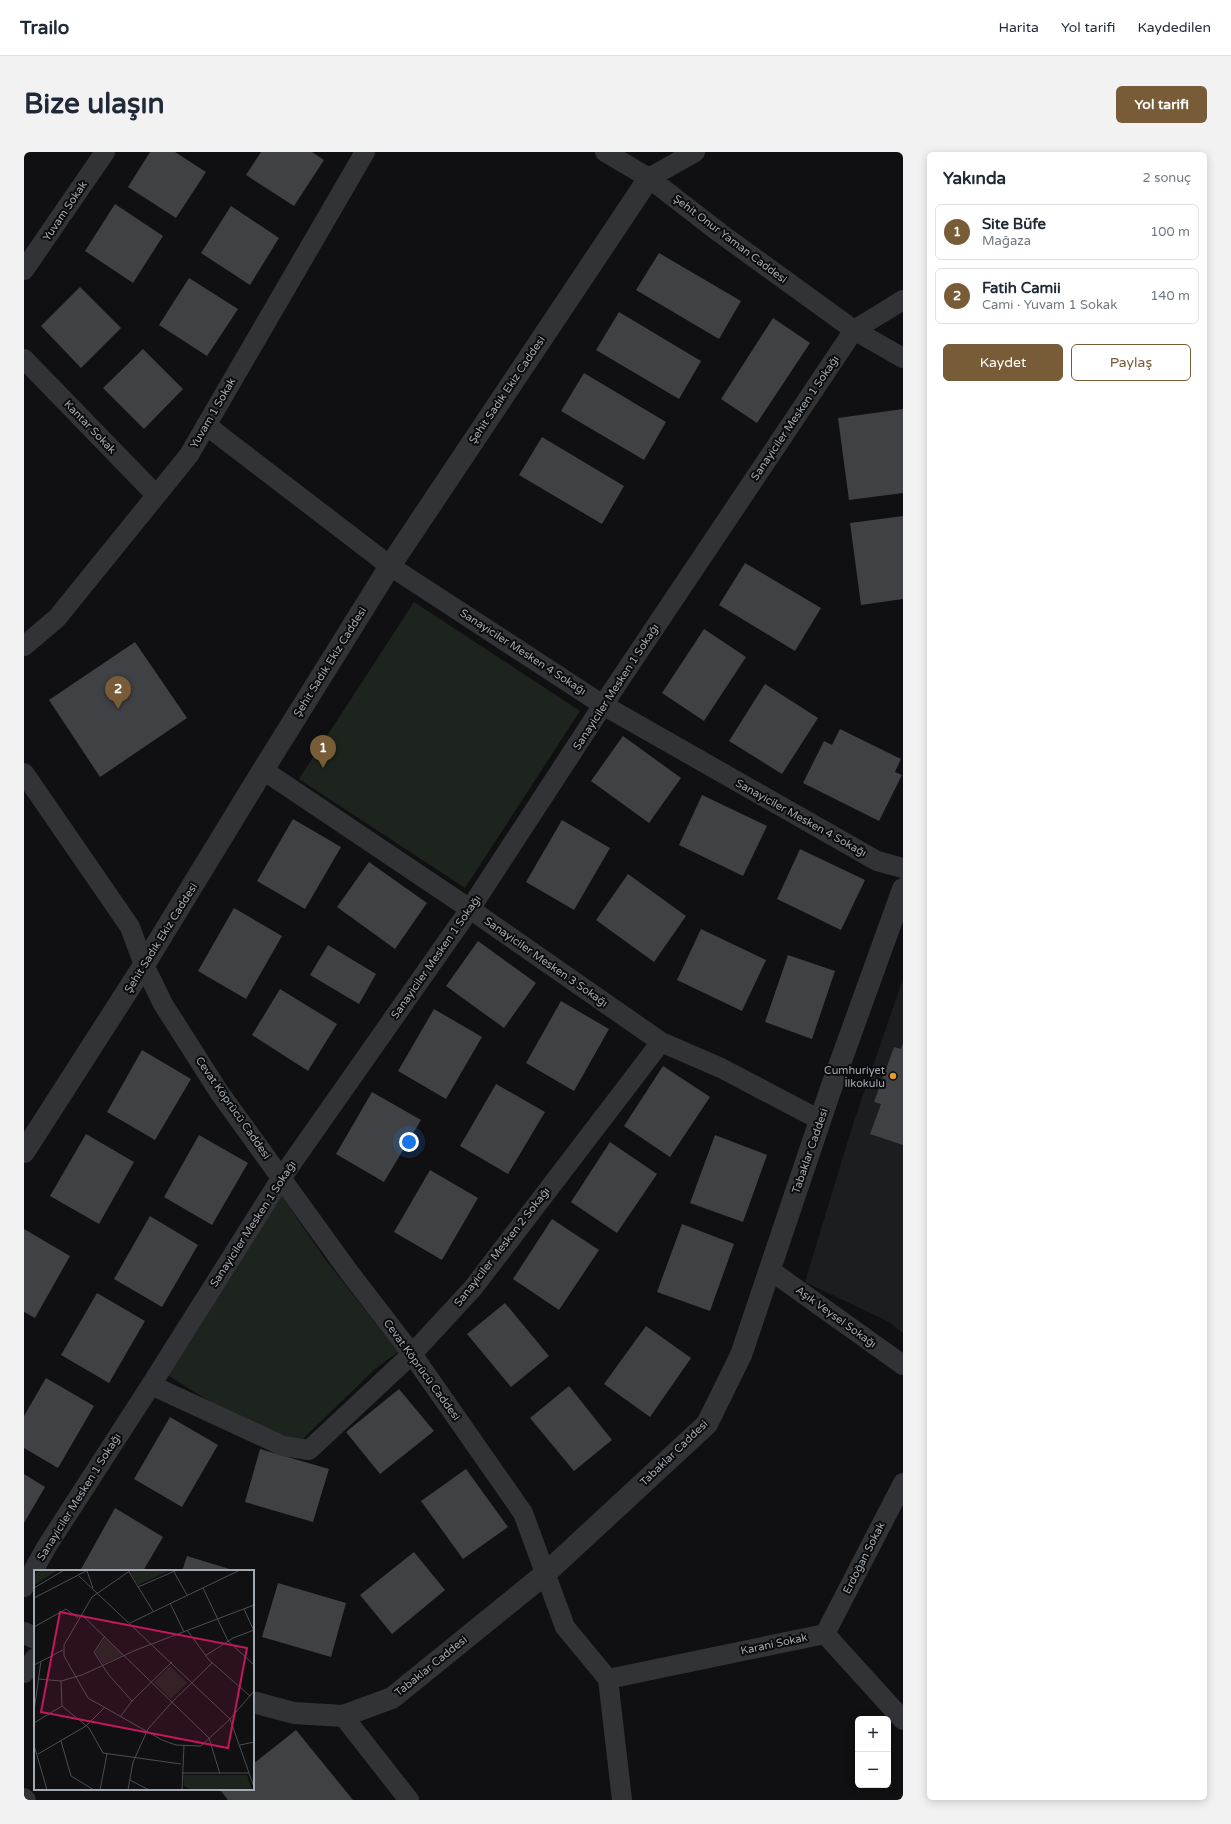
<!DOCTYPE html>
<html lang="tr">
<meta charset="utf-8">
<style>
:root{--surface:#fff;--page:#f2f2f3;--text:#1f2937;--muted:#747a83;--line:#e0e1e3;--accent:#785b37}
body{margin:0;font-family:"Varela Round",sans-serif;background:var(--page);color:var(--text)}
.controls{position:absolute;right:12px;bottom:12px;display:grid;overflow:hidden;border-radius:6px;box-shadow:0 2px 10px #0003}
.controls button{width:36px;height:36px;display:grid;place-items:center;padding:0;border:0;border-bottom:1px solid var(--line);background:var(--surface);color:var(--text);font:20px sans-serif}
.you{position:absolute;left:385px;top:990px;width:14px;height:14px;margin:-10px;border:3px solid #fff;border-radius:50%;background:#1a73e8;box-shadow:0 0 0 6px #1a73e833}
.badge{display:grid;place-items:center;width:26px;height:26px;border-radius:50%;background:var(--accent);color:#fff;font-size:13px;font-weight:700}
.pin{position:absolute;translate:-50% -33px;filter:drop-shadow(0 1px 2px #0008)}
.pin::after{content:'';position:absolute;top:21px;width:14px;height:12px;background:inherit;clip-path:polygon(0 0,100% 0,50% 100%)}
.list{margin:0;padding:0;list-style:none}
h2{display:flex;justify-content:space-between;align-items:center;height:52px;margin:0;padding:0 16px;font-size:17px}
h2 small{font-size:13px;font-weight:400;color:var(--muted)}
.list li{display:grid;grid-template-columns:26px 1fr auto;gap:12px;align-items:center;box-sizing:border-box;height:56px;margin:0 8px 8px;padding:0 8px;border:1px solid var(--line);border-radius:6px}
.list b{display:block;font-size:15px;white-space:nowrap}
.list p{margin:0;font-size:13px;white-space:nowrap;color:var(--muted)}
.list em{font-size:13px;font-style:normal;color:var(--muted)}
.actions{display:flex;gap:8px;padding:12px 16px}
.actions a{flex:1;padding:9px 0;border:1px solid var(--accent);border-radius:6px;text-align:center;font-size:14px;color:var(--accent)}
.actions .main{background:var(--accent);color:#fff}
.map{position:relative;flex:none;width:879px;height:1648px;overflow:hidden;border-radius:6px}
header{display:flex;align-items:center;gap:24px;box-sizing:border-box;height:56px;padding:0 20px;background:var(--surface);border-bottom:1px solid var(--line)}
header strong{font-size:19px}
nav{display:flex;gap:22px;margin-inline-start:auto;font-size:14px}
.intro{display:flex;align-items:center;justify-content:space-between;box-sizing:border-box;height:96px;padding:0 24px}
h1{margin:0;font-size:28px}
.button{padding:10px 18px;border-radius:6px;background:var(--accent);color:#fff;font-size:14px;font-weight:700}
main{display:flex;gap:24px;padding:0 24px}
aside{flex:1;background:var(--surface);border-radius:6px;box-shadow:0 2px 10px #0003}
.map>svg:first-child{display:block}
</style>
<header>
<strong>Trailo</strong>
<nav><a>Harita</a><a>Yol tarifi</a><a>Kaydedilen</a></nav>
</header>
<div class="intro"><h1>Bize ulaşın</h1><a class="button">Yol tarifi</a></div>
<main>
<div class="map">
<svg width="879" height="1648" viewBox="0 0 879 1648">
<rect width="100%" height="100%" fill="#101012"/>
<path fill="#1c1d1e" d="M879,827V1181L865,1170L781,1130L829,972Z"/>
<path fill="#1d241d" d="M390,450L556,559L441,736L275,627Z
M257,1043L301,1107L374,1200L351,1217L279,1287L268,1289L190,1252L143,1223Z"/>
<path fill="#3f4145" d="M126,0H151L182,20L152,66L104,35Z
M237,0H288L300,8L270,54L222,23Z
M91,52L139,84L109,131L61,99Z
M207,54L255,86L226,133L177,101Z
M635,101L717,149L695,187L612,138Z
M165,126L214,157L183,204L135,173Z
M56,135L97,176L57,216L17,174Z
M595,160L677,209L655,247L572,198Z
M749,166L786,191L733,271L697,247Z
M119,197L159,237L120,277L79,236Z
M560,221L642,270L620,308L537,259Z
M879,257V341L825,348L814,266Z
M518,285L600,334L578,372L495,323Z
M879,364V447L837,453L826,371Z
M721,411L797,456L771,499L695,453Z
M680,477L722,505L680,569L638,541Z
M111,490L163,566L76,625L25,548Z
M741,532L794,566L758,622L705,589Z
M816,577L877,607L871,620L878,623L855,669L779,631L800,589L808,593Z
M599,584L657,626L625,671L567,629Z
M678,643L743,674L719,724L655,693Z
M269,667L317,695L281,757L233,729Z
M538,668L586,696L550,758L502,730Z
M776,697L841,728L817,778L753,747Z
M345,710L403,751L371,797L313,755Z
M604,722L662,764L630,810L572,768Z
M210,756L258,784L222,847L174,819Z
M677,777L742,808L718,859L653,828Z
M454,789L512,831L480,876L422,834Z
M304,793L352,822L335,852L286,823Z
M764,803L811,819L788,887L741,870Z
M256,837L313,872L284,919L228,883Z
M537,849L585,877L550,939L502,911Z
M410,857L458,885L422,947L374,919Z
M879,891V993L846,982L857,952L850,950L870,895L877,897Z
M118,898L167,927L131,988L83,960Z
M639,914L686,945L646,1005L600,974Z
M472,932L521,960L484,1022L436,994Z
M348,940L397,968L360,1030L312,1002Z
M62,982L110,1010L75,1072L26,1044Z
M175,983L224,1011L188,1073L140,1045Z
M691,983L743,1003L719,1070L666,1051Z
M586,990L633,1022L593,1081L547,1050Z
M406,1018L454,1046L418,1108L370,1080Z
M126,1064L174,1093L138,1155L90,1127Z
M528,1067L575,1098L535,1158L489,1127Z
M658,1072L710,1092L686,1159L633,1140Z
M0,1077L46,1104L11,1166L0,1160Z
M73,1141L121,1169L85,1231L37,1203Z
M481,1151L525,1204L487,1235L443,1182Z
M622,1174L667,1206L626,1265L580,1232Z
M22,1226L70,1254L34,1316L0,1296V1264Z
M545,1234L588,1288L550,1319L506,1266Z
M375,1237L410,1279L356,1322L322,1280Z
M146,1265L194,1293L158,1355L110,1327Z
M236,1297L305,1317L289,1370L221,1350Z
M442,1317L484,1375L439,1407L397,1349Z
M0,1322L21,1335L0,1371Z
M91,1356L139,1385L119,1419H56Z
M390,1400L421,1438L368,1482L336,1443Z
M163,1404L212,1419H158Z
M254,1431L322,1451L307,1505L238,1485Z
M272,1578L329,1648H204L197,1639L199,1637H229V1612Z"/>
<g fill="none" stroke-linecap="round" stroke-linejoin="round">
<path stroke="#323336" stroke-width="20" d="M581,0L625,26L696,81L830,178L879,206
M625,26L671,0
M0,118L81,0
M0,207L132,343
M182,273L366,414L579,553L853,709L879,716
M0,494L33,466L165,303L341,0
M239,618L446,757L637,890L697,916L796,968
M0,621L106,775L120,813L139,852L195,940L325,1120L388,1202L499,1361L541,1475L584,1527L598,1648
M746,1118L879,1213
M127,1233L259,1294L285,1298L388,1202L449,1136L637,890
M0,1435L23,1394L127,1233L258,1025L446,757L579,553L830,178L879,148
M801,1482L879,1331
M801,1482L879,1568
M0,1521L11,1506
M584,1527L801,1482
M319,1564L385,1648
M0,1646L2,1648"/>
<path stroke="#323336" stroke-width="22" d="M0,1000L120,813L239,618L366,414L625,26
M0,1481L11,1486
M229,1550L270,1561L319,1564L368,1546L521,1422L683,1272L717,1203L805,942L879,737"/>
</g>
<circle fill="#e49836" stroke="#0b0b0d" stroke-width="1.5" cx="869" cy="924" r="4"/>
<g text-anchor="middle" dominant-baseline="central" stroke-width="4" stroke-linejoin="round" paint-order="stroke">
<g font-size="11" fill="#a2a9b1" stroke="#0b0b0d">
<text transform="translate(41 59) rotate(-56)">Yuvam Sokak</text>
<text transform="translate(706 87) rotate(37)">Şehit Onur Yaman Caddesi</text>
<text transform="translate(483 238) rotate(-56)">Şehit Sadık Ekiz Caddesi</text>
<text transform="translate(189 261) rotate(-60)">Yuvam 1 Sokak</text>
<text transform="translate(771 266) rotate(-56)">Sanayiciler Mesken 1 Sokağı</text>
<text transform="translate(66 275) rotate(46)">Kantar Sokak</text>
<text transform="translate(499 500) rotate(33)">Sanayiciler Mesken 4 Sokağı</text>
<text transform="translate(306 510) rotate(-58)">Şehit Sadık Ekiz Caddesi</text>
<text transform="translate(592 535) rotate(-57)">Sanayiciler Mesken 1 Sokağı</text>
<text transform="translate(777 666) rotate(29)">Sanayiciler Mesken 4 Sokağı</text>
<text transform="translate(137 786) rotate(-58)">Şehit Sadık Ekiz Caddesi</text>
<text transform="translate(412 805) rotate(-55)">Sanayiciler Mesken 1 Sokağı</text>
<text transform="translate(522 810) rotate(35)">Sanayiciler Mesken 3 Sokağı</text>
<text transform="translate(209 956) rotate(55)">Cevat Köprücü Caddesi</text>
<text transform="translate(786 999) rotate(-71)">Tabaklar Caddesi</text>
<text transform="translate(229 1072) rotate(-57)">Sanayiciler Mesken 1 Sokağı</text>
<text transform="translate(478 1095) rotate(-52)">Sanayiciler Mesken 2 Sokağı</text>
<text transform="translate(812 1165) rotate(36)">Aşık Veysel Sokağı</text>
<text transform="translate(398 1218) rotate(54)">Cevat Köprücü Caddesi</text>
<text transform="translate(650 1301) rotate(-44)">Tabaklar Caddesi</text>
<text transform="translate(55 1345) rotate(-58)">Sanayiciler Mesken 1 Sokağı</text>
<text transform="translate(840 1406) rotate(-63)">Erdoğan Sokak</text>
<text transform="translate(750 1492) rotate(-12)">Karani Sokak</text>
<text transform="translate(407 1514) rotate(-39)">Tabaklar Caddesi</text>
</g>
<g font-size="11" fill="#a2a9b1" stroke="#0b0b0d" text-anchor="end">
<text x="861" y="918">Cumhuriyet<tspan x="861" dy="13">İlkokulu</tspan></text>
</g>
</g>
<g transform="translate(10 1418)">
<rect width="220" height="220" fill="#101012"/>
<path d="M7,0H24L0,15V4ZM99,0H137L104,15L96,2ZM71,68L89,85L69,94L61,82ZM136,96L153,113L137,129L120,112ZM149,205H213L218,220H158L150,216Z" fill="#1d241d"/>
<path fill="none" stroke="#4a4d52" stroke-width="1" d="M97,0L58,27L30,75V86L54,128L128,170L142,175L167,176L196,149L220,121M139,0L153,25M53,1L59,18M95,2L119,41M45,6L196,149L220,217M104,17L143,0M0,18L30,0M169,18L194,71L220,95M0,28L54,0M136,33L150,62M210,39L220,61M47,44L175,168L186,204M96,53L206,0M0,57L32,39L44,48M153,60L175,90L216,126M71,66L60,82L74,104L98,131M171,86L199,68L220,60M0,95L29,80M5,109L27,111L48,105L102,80L220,35M27,111L28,136M28,136L55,158L69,183L147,194M0,141L7,91M86,147L98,131L138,92M0,153L28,136M27,171L37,206L60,220M0,175L13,220M206,175L220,172M4,184L52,156L70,138M148,203H215M96,210L115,220M66,220L73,184M94,220L99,192L114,159L138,132L178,93M148,220L150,175"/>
<path fill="#c2185b" fill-opacity="0.15" stroke="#c2185b" stroke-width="2" d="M26,42L213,78L194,178L7,142Z"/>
<rect width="220" height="220" fill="none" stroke="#a2a9b1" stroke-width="2"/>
</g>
</svg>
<div class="controls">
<button>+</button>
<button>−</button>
</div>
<div class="you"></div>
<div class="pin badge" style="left:299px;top:616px">1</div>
<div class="pin badge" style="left:94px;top:557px">2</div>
</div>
<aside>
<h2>Yakında<small>2 sonuç</small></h2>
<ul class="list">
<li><span class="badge">1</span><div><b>Site Büfe</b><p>Mağaza</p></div><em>100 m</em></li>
<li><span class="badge">2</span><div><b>Fatih Camii</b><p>Cami · Yuvam 1 Sokak</p></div><em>140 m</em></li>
</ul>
<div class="actions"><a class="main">Kaydet</a><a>Paylaş</a></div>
</aside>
</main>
